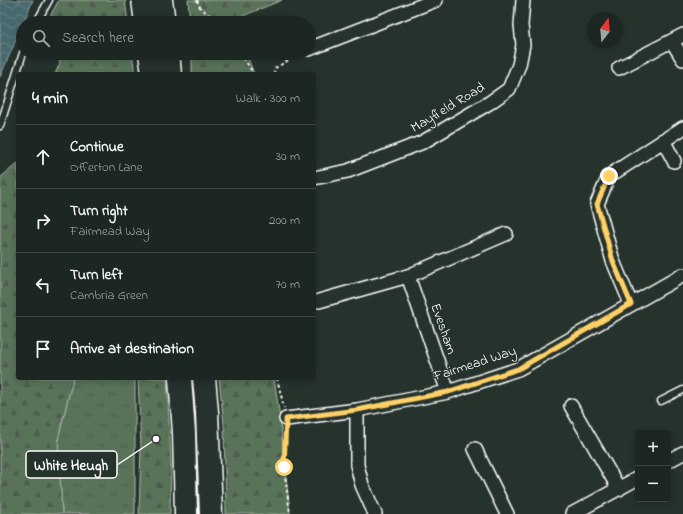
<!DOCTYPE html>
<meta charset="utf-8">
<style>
:root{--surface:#1c2622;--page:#29322f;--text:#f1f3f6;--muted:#a0a5a5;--line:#3a4340}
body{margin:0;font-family:"Indie Flower",sans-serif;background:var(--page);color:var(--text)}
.controls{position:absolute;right:12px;bottom:12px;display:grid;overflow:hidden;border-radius:4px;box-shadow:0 2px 6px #0003}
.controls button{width:36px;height:36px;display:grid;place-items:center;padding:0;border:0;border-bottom:1px solid var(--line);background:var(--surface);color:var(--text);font:20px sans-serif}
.compass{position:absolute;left:587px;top:12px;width:36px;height:36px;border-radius:50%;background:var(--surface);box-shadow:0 2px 6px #0003;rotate:16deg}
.stop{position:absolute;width:12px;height:12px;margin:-9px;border:3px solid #ffd166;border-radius:50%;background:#fff}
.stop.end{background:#ffd166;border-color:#fff;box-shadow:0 1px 4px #0008}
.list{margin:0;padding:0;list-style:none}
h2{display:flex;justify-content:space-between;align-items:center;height:52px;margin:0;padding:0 16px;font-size:17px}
h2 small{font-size:13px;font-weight:400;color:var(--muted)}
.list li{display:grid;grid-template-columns:26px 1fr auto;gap:12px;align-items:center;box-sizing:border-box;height:64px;padding:0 16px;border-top:1px solid var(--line)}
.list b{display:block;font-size:15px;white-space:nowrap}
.list p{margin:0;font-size:13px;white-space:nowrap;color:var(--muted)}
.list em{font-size:13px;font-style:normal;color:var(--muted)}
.icon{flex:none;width:22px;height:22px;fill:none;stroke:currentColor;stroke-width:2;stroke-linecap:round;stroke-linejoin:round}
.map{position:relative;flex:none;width:683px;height:514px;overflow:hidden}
.search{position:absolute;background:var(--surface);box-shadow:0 2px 6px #0003;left:16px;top:16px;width:300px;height:44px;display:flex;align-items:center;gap:10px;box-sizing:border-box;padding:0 14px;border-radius:22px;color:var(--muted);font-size:15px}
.panel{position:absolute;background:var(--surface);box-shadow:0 2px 6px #0003;left:16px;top:72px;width:300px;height:308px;border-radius:4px}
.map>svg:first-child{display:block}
</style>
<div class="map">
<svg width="683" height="514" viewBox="0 0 683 514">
<defs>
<pattern id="grass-tufts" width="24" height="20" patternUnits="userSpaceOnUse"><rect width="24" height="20" fill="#587359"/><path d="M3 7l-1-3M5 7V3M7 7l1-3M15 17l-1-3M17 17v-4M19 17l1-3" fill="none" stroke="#505a51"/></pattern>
<pattern id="forest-firs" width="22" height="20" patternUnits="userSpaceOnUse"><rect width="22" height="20" fill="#587359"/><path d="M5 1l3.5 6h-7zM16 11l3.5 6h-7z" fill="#505a51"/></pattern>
<pattern id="water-waves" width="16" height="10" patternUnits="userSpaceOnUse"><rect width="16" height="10" fill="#47696d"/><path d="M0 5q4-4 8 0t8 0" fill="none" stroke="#638083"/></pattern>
</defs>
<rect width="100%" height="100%" fill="#26332d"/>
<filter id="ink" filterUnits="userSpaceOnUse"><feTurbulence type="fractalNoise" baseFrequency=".025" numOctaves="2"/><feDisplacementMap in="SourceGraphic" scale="8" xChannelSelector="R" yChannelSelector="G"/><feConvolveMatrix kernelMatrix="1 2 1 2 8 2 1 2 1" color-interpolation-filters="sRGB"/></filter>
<g filter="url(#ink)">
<path fill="url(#grass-tufts)" stroke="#acb9ac" d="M73,378H135V514H62L58,439Z"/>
<path fill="url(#forest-firs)" stroke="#acb9ac" d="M59,0H125L128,23H46Z
M188,0H282L233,20L234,23H190Z
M56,53H132L135,74H55L60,63Z
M192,53H246L254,74H192Z
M18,163V378H73L58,439L62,514H0V178Z
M138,378H167L171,466L170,514H139L141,447Z
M219,378H274L280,418L290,514H226L224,425Z"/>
<path fill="url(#water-waves)" stroke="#91a5a7" d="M0,0H33L0,77Z"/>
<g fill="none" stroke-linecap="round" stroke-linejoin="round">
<defs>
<path id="lane" d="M36,23L49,0
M0,126L23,53
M661,401L683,390"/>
<path id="street" d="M672,41L683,59
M309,49L436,0
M619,68L683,35
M663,140L674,161
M314,178L348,171L423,142L489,103L509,89L519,65L523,45L521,25L523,0
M408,276L448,392
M319,301L408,276L506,234
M631,304L613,261L597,204L609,176L683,128
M571,406L619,489
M357,410V465L362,485L375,514
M286,419L357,410L448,392L518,369L683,275
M475,449L507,514
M668,461L683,453
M572,514L638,478"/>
<path id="highway" d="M143,0L146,23
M161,0L164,23
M150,53L153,74
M168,53L170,74
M180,378L184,433L186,514
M204,378L207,412L211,514"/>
</defs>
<use href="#lane" stroke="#fff" stroke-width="9"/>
<use href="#street" stroke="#fff" stroke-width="16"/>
<use href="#highway" stroke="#fff" stroke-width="25"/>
<path stroke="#fff" stroke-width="2" stroke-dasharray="3 3" stroke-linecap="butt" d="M197,0L200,7L218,23
M240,53L254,74
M274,74L275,68L298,55
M277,378L284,408
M286,430L284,467L290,514"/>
<use href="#lane" stroke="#26332d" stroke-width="6"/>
<use href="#street" stroke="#26332d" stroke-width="13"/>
<use href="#highway" stroke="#26332d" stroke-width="22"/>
</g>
</g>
<g fill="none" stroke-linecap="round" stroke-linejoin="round" filter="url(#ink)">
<path stroke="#ffd166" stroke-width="5" d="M284,467L286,419L357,410L448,392L518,369L631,304L613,261L597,204L609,176"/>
</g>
<g text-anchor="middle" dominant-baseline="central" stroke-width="3" stroke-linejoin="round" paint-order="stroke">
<g font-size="14" fill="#fff" stroke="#26332d">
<text transform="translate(448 108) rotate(-31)">Mayfield Road</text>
<text transform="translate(443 329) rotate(71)">Evesham</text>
<text transform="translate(475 364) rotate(-18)">Fairmead Way</text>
</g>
</g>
<path fill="none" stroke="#fff" stroke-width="1.5" d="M156 439L117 465"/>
<circle fill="#fff" stroke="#26332d" stroke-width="1.5" cx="156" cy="439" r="4"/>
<rect fill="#26332d" stroke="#fff" stroke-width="1.5" x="26" y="451" width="91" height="27" rx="4"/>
<g font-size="15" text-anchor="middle" font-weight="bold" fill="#fff">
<text x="71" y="470">White Heugh</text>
</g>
</svg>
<div class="controls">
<button>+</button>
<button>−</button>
</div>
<svg class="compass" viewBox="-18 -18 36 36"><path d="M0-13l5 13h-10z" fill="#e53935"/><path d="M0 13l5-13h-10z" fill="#a0a5a5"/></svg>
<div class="stop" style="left:284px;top:467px"></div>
<div class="stop end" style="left:609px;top:176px"></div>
<div class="search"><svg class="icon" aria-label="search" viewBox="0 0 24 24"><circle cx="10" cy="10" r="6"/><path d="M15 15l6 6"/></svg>Search here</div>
<section class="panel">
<h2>4 min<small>Walk · 300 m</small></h2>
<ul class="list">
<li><svg class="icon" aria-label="ahead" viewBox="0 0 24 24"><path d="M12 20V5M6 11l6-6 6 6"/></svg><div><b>Continue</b><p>Offerton Lane</p></div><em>30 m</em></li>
<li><svg class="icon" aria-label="right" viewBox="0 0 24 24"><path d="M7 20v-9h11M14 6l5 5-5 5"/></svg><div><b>Turn right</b><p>Fairmead Way</p></div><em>200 m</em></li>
<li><svg class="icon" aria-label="left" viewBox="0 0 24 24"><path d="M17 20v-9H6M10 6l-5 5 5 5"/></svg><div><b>Turn left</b><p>Cambria Green</p></div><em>70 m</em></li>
<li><svg class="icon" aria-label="arrive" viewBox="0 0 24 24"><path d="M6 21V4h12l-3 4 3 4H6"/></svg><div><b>Arrive at destination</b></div></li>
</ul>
</section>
</div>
